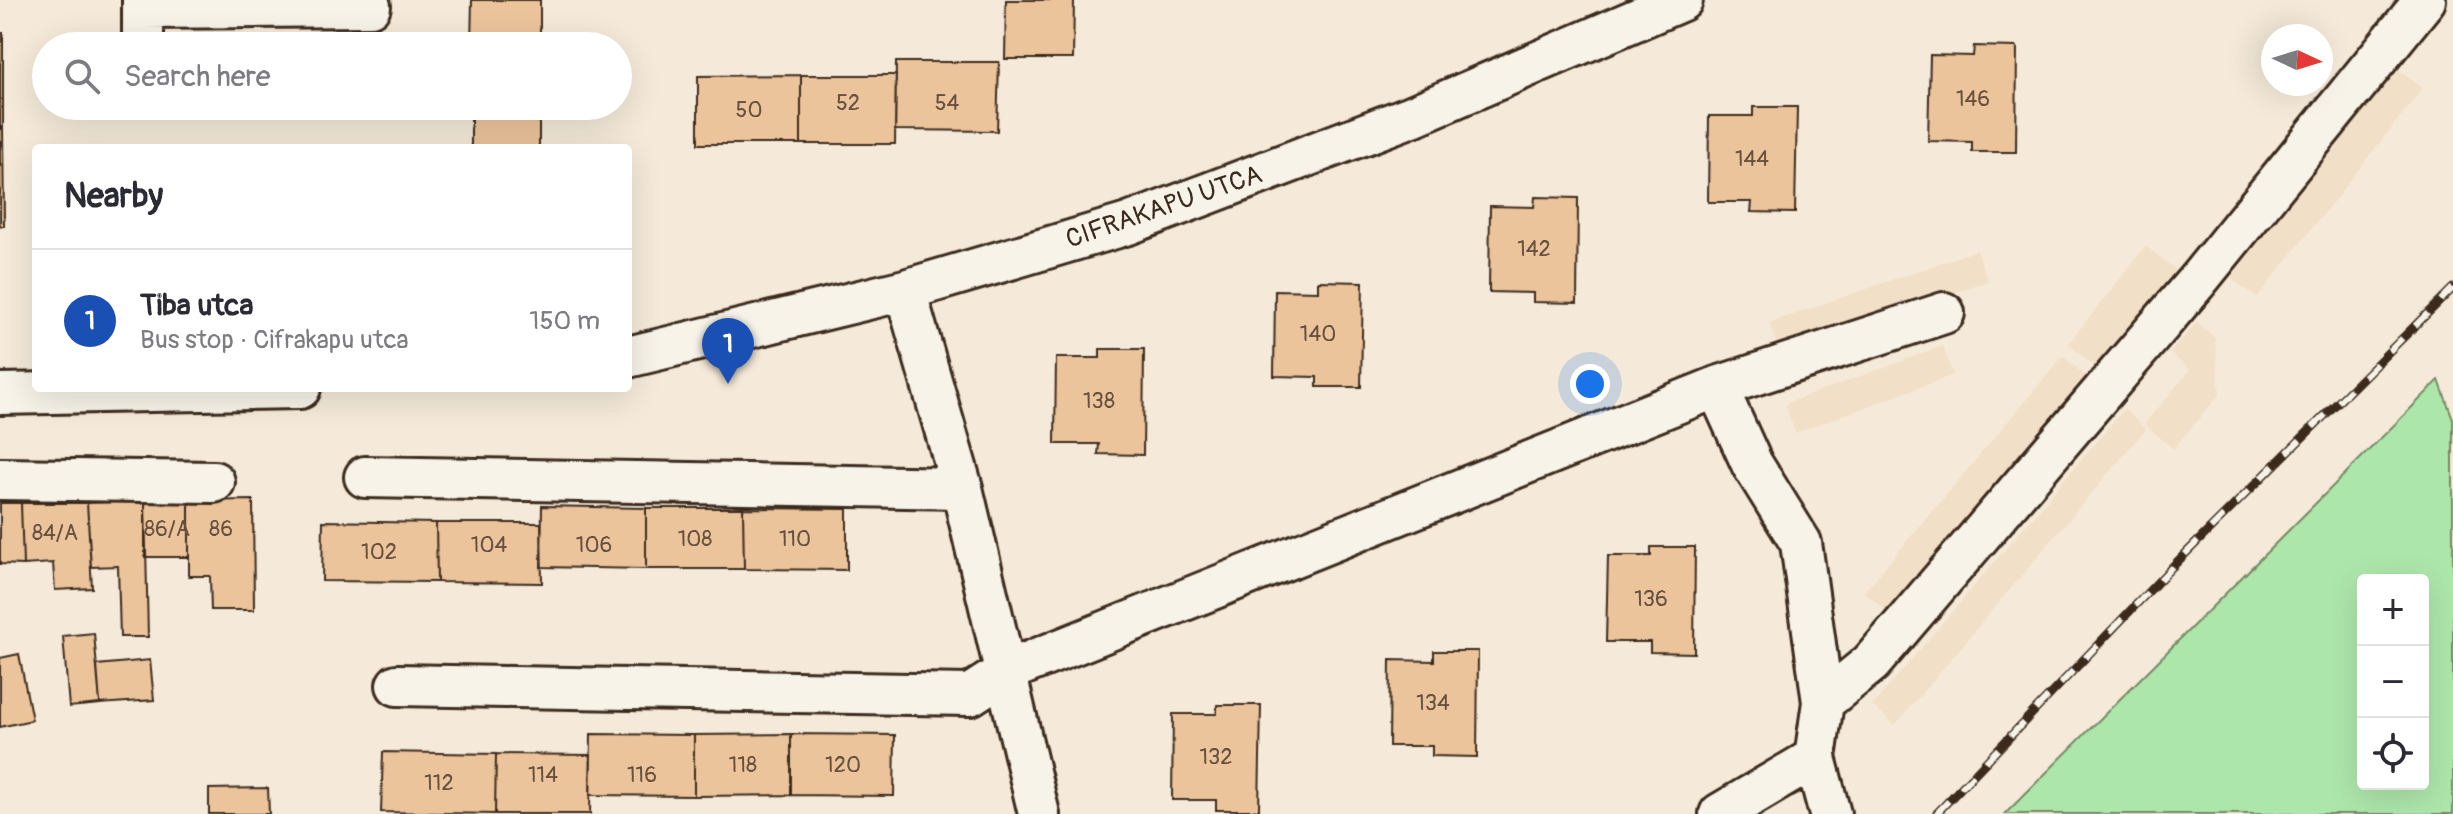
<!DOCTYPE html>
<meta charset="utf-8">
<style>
:root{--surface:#fff;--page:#f7f7f7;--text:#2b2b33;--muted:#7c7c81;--line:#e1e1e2;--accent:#ea580c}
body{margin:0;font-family:Pangolin,sans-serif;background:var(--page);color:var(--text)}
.controls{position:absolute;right:24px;bottom:24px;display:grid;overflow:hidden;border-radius:8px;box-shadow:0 8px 32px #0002}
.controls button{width:72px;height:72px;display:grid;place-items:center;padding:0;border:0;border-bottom:2px solid var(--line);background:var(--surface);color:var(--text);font:40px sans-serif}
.compass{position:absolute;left:2261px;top:24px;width:72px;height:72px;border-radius:50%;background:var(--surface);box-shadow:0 8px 32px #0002;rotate:94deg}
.you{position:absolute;left:1590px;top:384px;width:28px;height:28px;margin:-20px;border:6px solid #fff;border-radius:50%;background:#1a73e8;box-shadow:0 0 0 12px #1a73e833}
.badge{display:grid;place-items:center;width:52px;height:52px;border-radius:50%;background:var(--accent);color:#fff;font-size:26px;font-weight:700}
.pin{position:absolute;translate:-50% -66px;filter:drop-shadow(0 2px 4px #0008)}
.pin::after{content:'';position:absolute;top:42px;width:28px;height:24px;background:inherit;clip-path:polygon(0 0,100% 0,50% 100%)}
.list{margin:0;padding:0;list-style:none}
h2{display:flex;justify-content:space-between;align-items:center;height:104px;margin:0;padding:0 32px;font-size:34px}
h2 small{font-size:26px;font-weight:400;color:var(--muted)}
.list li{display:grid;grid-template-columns:52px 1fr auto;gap:24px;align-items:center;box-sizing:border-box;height:144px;padding:0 32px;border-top:2px solid var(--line)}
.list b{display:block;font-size:30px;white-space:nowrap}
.list p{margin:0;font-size:26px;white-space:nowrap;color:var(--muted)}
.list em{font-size:26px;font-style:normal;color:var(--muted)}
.icon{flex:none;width:44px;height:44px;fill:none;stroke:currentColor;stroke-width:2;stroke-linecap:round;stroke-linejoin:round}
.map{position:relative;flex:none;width:2453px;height:814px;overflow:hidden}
.search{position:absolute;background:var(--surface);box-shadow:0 8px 32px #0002;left:32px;top:32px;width:600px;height:88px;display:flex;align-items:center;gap:20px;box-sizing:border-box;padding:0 28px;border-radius:44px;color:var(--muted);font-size:30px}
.panel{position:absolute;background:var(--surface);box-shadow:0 8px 32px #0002;left:32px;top:144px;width:600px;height:248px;border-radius:8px}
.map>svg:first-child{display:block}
</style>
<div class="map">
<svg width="2453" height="814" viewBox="0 0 2453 814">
<rect width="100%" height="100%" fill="#f5ead9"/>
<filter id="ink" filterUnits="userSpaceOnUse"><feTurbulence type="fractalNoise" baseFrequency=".0125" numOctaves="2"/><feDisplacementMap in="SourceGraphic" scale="16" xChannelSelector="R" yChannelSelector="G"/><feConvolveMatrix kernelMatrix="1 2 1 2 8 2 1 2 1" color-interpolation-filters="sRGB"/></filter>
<g filter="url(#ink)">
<path fill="#f2dfc7" d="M2396,67L2423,88L2257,298L2231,278Z
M2146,246L2176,270L2097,368L2068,344Z
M1977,250L1988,281L1780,353L1769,323Z
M2197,322L2215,338L2220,394L2173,449L2144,424L2190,370L2170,353Z
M1943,346L1953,375L1795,433L1785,404Z
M2063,356L2087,377L1888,612L1864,592Z
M2124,409L2146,429L1895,725L1872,706Z"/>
<path fill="#ade6ab" stroke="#748864" stroke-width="2" fill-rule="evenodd" d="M2439,380L2453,419V814H2005ZM2363,580H2423V784H2363Z"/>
<path fill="#ecc49c" stroke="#3b2a1e" stroke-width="2" d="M472,0H540V46H471Z
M1006,0H1074L1073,59H1005Z
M0,33H3V126H0Z
M1974,46L2017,47L2016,152H1972V142L1928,141L1930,55L1973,56Z
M896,62H999L997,131L895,130Z
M801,75V144H698V76Z
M801,75H896L895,144H801Z
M471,106H539V148H471Z
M1753,107H1797L1795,213L1751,212L1752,202H1708L1709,116H1753Z
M0,126H3L4,226H0Z
M1535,197L1578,198L1577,303L1533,302V293L1489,292L1490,206L1534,207Z
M1318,281L1363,282L1361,387H1317V377L1274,376L1275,290L1318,291Z
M1100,349H1144L1143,455L1098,454L1099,444H1055L1056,358H1100Z
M253,500L254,610H211L210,576H189V501Z
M145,501H189V557H145Z
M145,501L148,637H120L118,566L91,567L87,503Z
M0,503H21L23,565L0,564Z
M21,503H87L92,588L55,590L53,563L23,565Z
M542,506L646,508V569L541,567Z
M646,508H743L744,569H646Z
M743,508L847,509V570L744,569Z
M323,521L436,523L437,582L322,581Z
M436,523H541L542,583L437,582Z
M1651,547H1695L1694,653L1650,652V642H1606L1608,556H1651Z
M94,633L100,704L69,707L63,636Z
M1434,651H1478L1477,757L1432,756V746H1389L1390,660L1434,661Z
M19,654L32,720L0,727V658Z
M150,660L154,700L100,704L97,665Z
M1217,705H1261L1259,810H1216V800H1172L1173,714H1217Z
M591,734L694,735V796L590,795Z
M791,734L895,735L894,796L791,795Z
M791,734V795L694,796V735Z
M383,752L496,754L495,814L381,812Z
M496,754L591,755L590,814H495Z
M268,788L269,814H209V789Z"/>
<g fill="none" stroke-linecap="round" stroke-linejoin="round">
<defs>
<path id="minor" d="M143,0V46
M143,8L370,6
M905,290L962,488L1039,814
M628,357L905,290L1128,224L1412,116L1682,0
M1717,387L1752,464L1801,543L1823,702L1815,758L1830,814
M0,394L300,388
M365,477L962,488
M0,479L214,482
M397,685L970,695L1007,671L1717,387L1944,313
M1823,702L1871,663L2198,280L2425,0
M1720,814L1815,758"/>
</defs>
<use href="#minor" stroke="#3b2a1e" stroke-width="46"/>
<use href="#minor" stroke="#f7f3e8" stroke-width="40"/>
<defs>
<path id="rail" d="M1936,814L2172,567L2453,288"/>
</defs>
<use href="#rail" stroke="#3b2a1e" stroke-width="9"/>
<use href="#rail" stroke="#f7f3e8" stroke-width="6" stroke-dasharray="18" stroke-linecap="butt"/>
</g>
</g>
<g text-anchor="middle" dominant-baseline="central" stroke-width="7" stroke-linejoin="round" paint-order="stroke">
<g font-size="22" fill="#67503e">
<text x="1973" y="99">146</text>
<text x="848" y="103">52</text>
<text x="947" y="103">54</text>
<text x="749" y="110">50</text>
<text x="1752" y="159">144</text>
<text x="1534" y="249">142</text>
<text x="1318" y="334">140</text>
<text x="1099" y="401">138</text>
<text x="167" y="529">86/A</text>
<text x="221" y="529">86</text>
<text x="55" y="533">84/A</text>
<text x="695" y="539">108</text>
<text x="795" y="539">110</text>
<text x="489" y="545">104</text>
<text x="594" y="545">106</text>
<text x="379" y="552">102</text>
<text x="1651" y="599">136</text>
<text x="1433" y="703">134</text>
<text x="1216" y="757">132</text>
<text x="743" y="765">118</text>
<text x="843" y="765">120</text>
<text x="543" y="775">114</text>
<text x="642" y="775">116</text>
<text x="439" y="783">112</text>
</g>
<g font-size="26" fill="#3b2a1e" stroke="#f7f3e8">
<text transform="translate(1164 207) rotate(-19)">CIFRAKAPU UTCA</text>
</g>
</g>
</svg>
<div class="controls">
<button>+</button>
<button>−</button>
<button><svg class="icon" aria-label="locate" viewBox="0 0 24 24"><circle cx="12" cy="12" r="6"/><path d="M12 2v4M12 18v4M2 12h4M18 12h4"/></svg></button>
</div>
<svg class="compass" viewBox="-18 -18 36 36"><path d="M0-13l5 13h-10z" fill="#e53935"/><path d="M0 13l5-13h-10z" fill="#7c7c81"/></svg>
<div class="you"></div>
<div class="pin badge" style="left:728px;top:384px;background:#1a4fb4">1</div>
<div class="search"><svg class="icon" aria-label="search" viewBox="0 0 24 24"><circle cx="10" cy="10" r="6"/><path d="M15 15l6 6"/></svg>Search here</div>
<section class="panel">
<h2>Nearby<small></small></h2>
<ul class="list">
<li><span class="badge" style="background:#1a4fb4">1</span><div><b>Tiba utca</b><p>Bus stop · Cifrakapu utca</p></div><em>150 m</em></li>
</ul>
</section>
</div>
